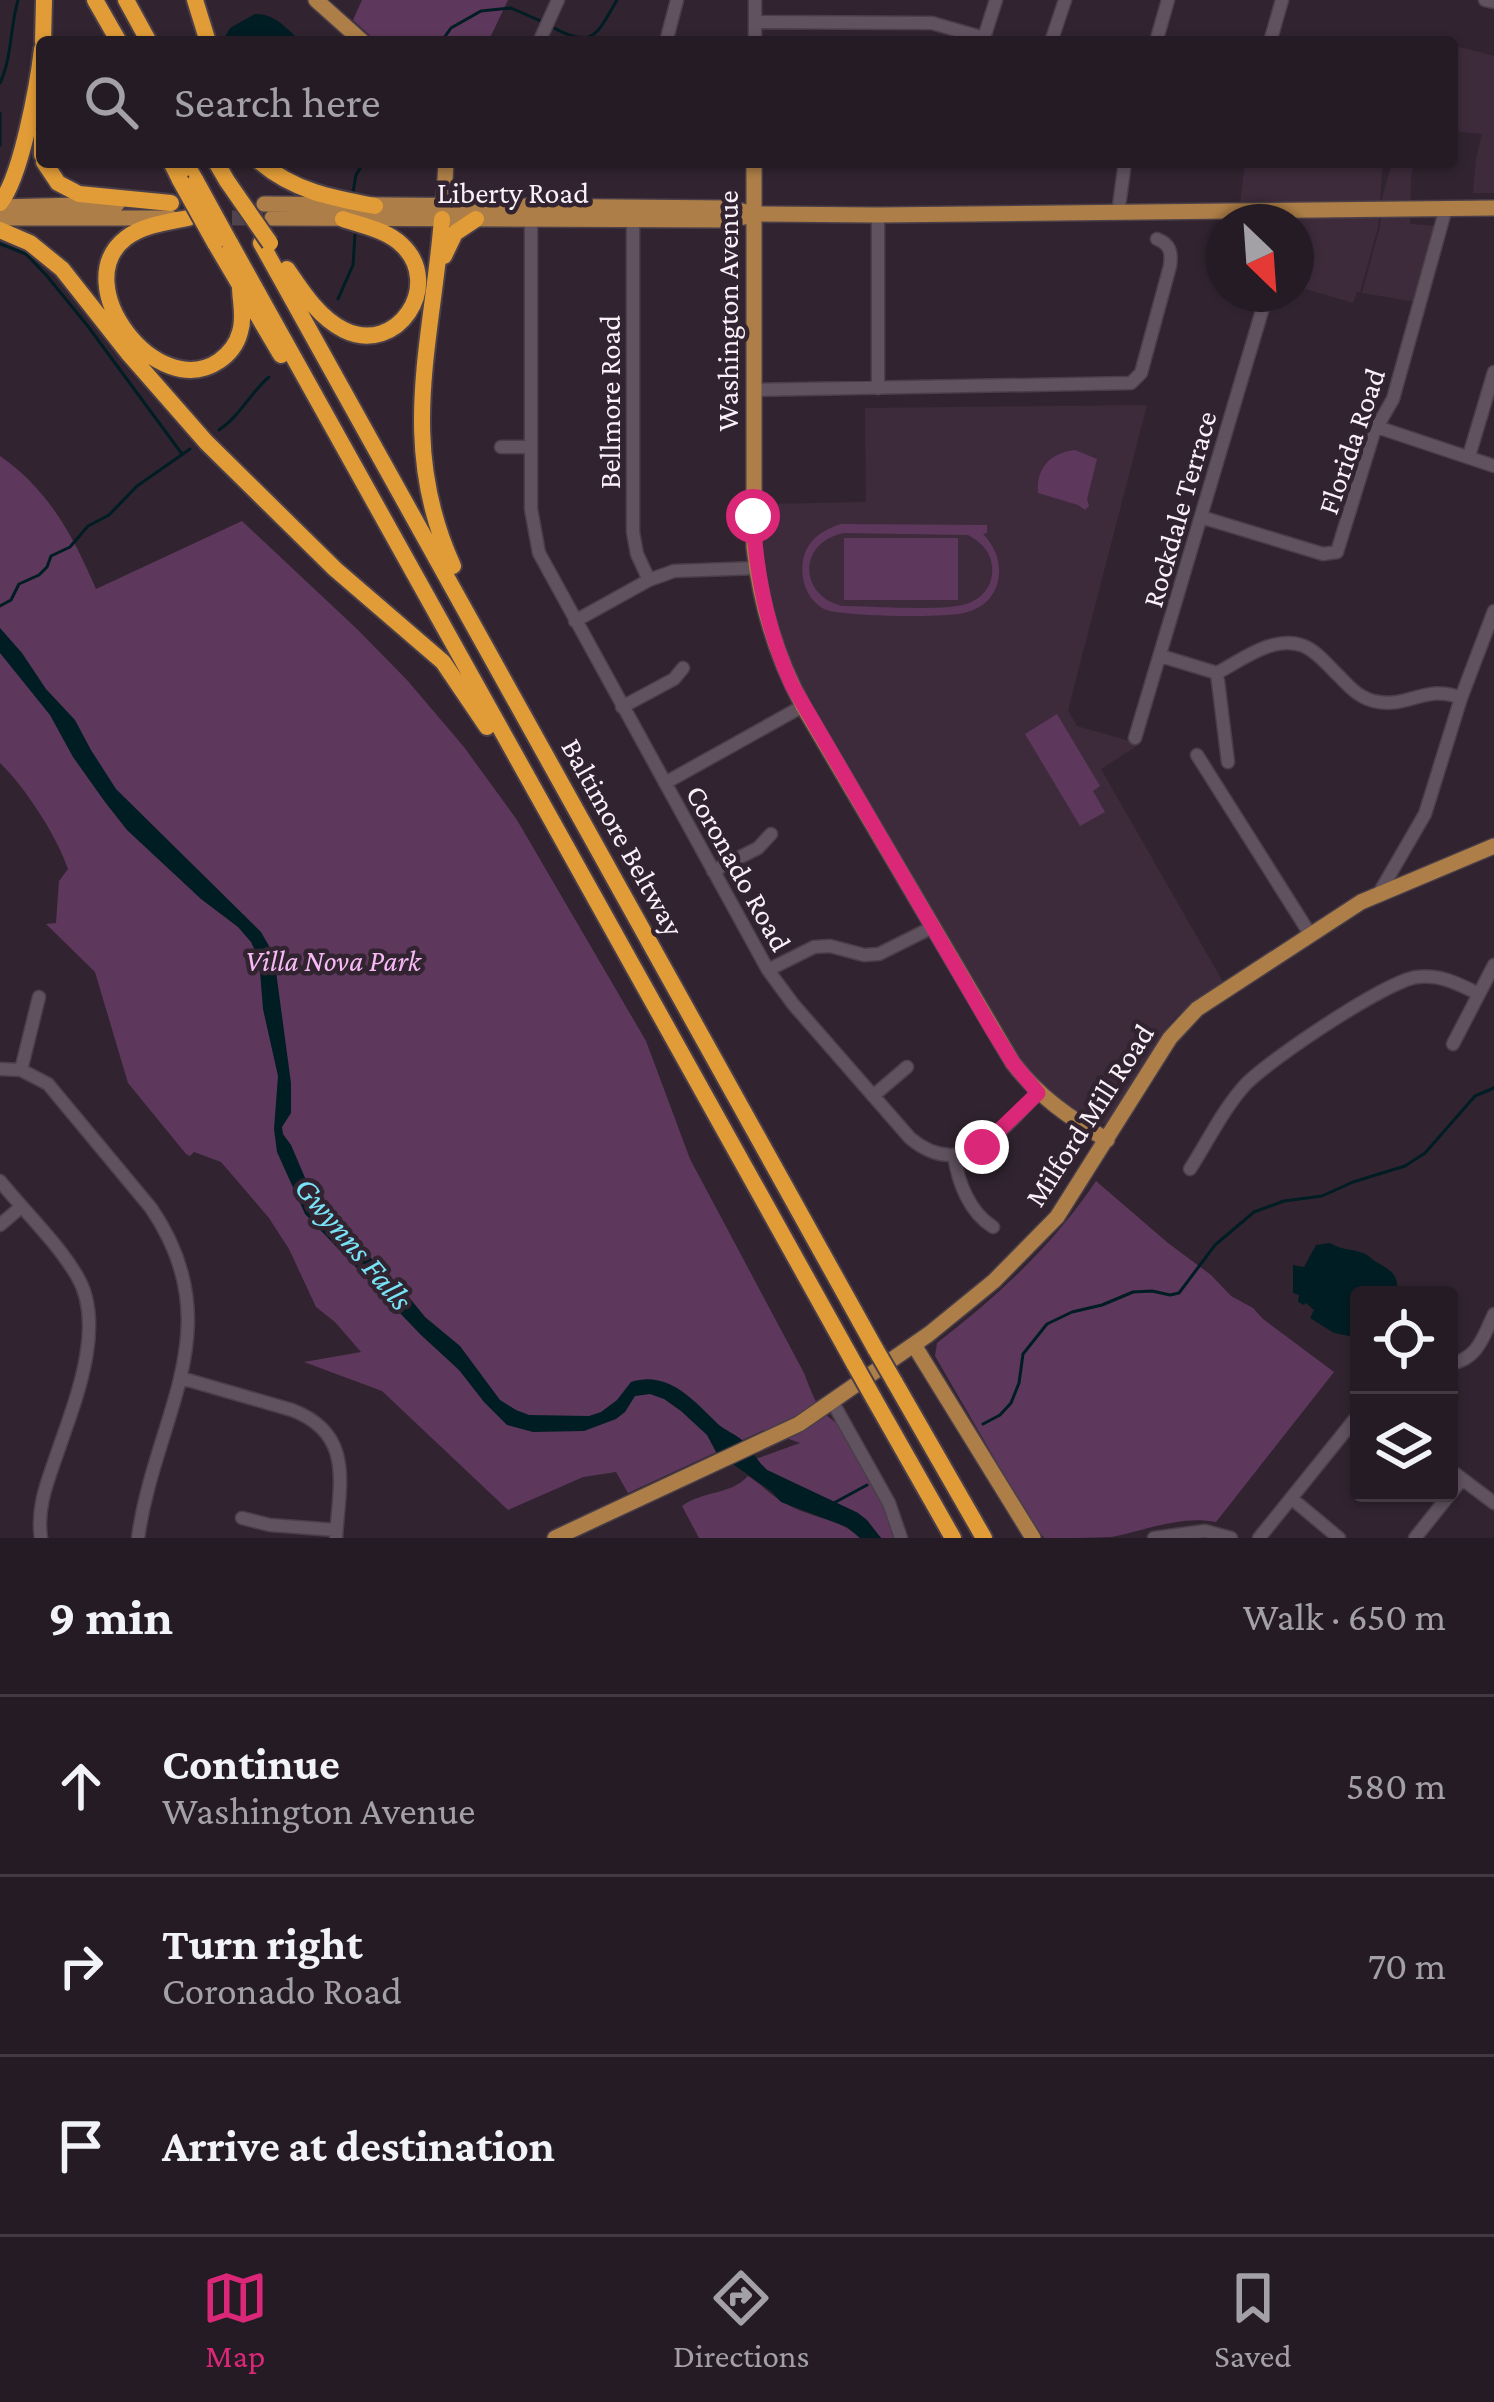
<!DOCTYPE html>
<meta charset="utf-8">
<style>
:root{--surface:#251b24;--page:#2d242c;--text:#f1f3f6;--muted:#a3a1a6;--line:#423941;--accent:#db2777}
body{margin:0;font-family:"Crimson Pro",serif;background:var(--page);color:var(--text)}
.controls{position:absolute;right:36px;bottom:36px;display:grid;overflow:hidden;border-radius:12px;box-shadow:0 3px 9px #0004}
.controls button{width:108px;height:108px;display:grid;place-items:center;padding:0;border:0;border-bottom:3px solid var(--line);background:var(--surface);color:var(--text);font:60px sans-serif}
.compass{position:absolute;left:1206px;top:204px;width:108px;height:108px;border-radius:50%;background:var(--surface);box-shadow:0 3px 9px #0004;rotate:155deg}
.stop{position:absolute;width:36px;height:36px;margin:-27px;border:9px solid #db2777;border-radius:50%;background:#fff}
.stop.end{background:#db2777;border-color:#fff;box-shadow:0 3px 12px #0008}
.list{margin:0;padding:0;list-style:none}
h2{display:flex;justify-content:space-between;align-items:center;height:156px;margin:0;padding:0 48px;font-size:51px}
h2 small{font-size:39px;font-weight:400;color:var(--muted)}
.list li{display:grid;grid-template-columns:78px 1fr auto;gap:36px;align-items:center;box-sizing:border-box;height:180px;padding:0 48px;border-top:3px solid var(--line)}
.list b{display:block;font-size:45px;white-space:nowrap}
.list p{margin:0;font-size:39px;white-space:nowrap;color:var(--muted)}
.list em{font-size:39px;font-style:normal;color:var(--muted)}
.icon{flex:none;width:66px;height:66px;fill:none;stroke:currentColor;stroke-width:2;stroke-linecap:round;stroke-linejoin:round}
.map{position:relative;flex:none;width:1494px;height:1538px;overflow:hidden}
.search{position:absolute;background:var(--surface);box-shadow:0 3px 9px #0004;left:36px;right:36px;top:36px;height:132px;display:flex;align-items:center;gap:30px;box-sizing:border-box;padding:0 42px;border-radius:12px;color:var(--muted);font-size:45px}
.sheet{height:696px;background:var(--surface)}
nav{display:flex;justify-content:space-around;align-items:center;box-sizing:border-box;height:168px;border-top:3px solid var(--line);background:var(--surface);font-size:33px;color:var(--muted)}
nav a{display:grid;justify-items:center;gap:6px}
nav .on{color:var(--accent)}
.map>svg:first-child{display:block}
</style>
<div class="map">
<svg width="1494" height="1538" viewBox="0 0 1494 1538">
<rect width="100%" height="100%" fill="#312430"/>
<path fill="#3d2b3c" d="M1452,45L1494,56V193H1473L1476,159L1482,134L1452,131Z
M1245,162H1383L1378,227L1360,292H1357L1353,303L1296,286V222H1238Z
M1392,162H1414L1411,178L1410,224L1437,226L1417,302L1362,293L1380,227L1382,198Z
M1147,405L1068,710L1077,726L1140,744L1101,769L1223,982L1193,1002L1176,1017L1163,1032L1134,1086L1110,1121L1100,1125L1079,1116L1043,1088L1018,1058L809,702L789,663L770,606L761,546L759,504L866,502L865,408Z"/>
<path fill="#5d385c" fill-rule="evenodd" d="M362,0H508L488,42H377L353,20Z
M1075,450L1097,459L1087,499L1089,506L1085,510L1078,505L1038,493C1036,468 1050,453 1075,450Z
M0,456C49,490 73,536 96,589L242,521L358,630L407,680L464,747L517,820L646,1041L690,1159L804,1373C813,1396 817,1411 837,1423L884,1506L895,1538H881L858,1513L767,1470L756,1459L800,1443L764,1430L628,1493L616,1472L583,1477L508,1510L382,1391L304,1362L361,1352L335,1322L316,1307L289,1249L269,1218L221,1162L194,1152L190,1156L186,1154L128,1083L95,972L46,924L56,923L59,881L68,869C57,836 25,787 0,763Z
M841,524L987,525V533L983,534C1009,560 1004,604 964,613C944,618 841,617 824,609C807,600 800,580 803,561C806,541 822,530 841,524ZM844,533L968,535C983,543 994,555 992,574C991,587 982,598 969,603C949,612 869,606 842,606C798,595 798,542 844,533Z
M844,538H958V600H844Z
M1057,714L1100,786L1093,791L1105,812L1080,826L1025,734Z
M1096,1181L1168,1243L1211,1275L1231,1296L1253,1308L1263,1319L1334,1372L1216,1522C1181,1515 1147,1530 1112,1537C1090,1538 1066,1538 1044,1538L1022,1506L935,1356L937,1343C998,1296 1053,1245 1096,1181Z
M748,1476C762,1485 774,1498 788,1505C811,1518 842,1519 860,1538H699L682,1506C704,1490 729,1496 748,1476Z"/>
<path fill="#001d23" d="M255,14C274,13 288,29 301,42H222L230,28Z
M0,628L22,653L46,689L75,720L91,750L116,789L261,932L269,946L275,964L291,1083V1113L282,1127L283,1134L291,1145L312,1194L335,1222L404,1291L425,1317L460,1346L500,1400L516,1410L529,1415L589,1416L601,1412L617,1400L631,1382C669,1370 694,1401 719,1425C726,1431 736,1434 743,1441C752,1450 757,1461 767,1470L858,1513L867,1520L881,1538H860L847,1527L781,1502L772,1492L716,1452L707,1435L681,1411L664,1399L650,1394L635,1396L625,1412L616,1419L584,1431L533,1432L507,1425L484,1402L459,1370L421,1335L305,1214L277,1152L274,1129L278,1076L263,1009L259,959L251,942L238,927L201,899L127,830L105,802L73,757L50,715L0,653Z
M1330,1243C1345,1251 1347,1248 1360,1252C1367,1253 1372,1260 1378,1263C1393,1271 1400,1277 1396,1295H1359V1338L1334,1333L1310,1318L1314,1310L1306,1303L1304,1305L1298,1302L1299,1295L1293,1293V1265L1304,1267L1316,1245Z"/>
<g fill="none" stroke-linecap="round" stroke-linejoin="round">
<path stroke="#001d23" stroke-width="3" d="M552,27C594,50 597,34 617,0
M441,42L451,28L481,11L511,8L543,22
M0,83C12,58 10,27 18,0
M0,113V145
M353,192L356,175L364,162
M0,244L26,254L47,276L87,325L182,454
M338,299L353,265L355,235
M219,430C240,416 250,393 269,377
M0,606L11,600L19,584L39,575L47,567L51,556L70,547L88,526L109,515L137,486L190,449
M983,1424L1000,1415L1011,1403L1019,1383L1023,1354L1047,1324L1072,1312L1102,1305L1133,1292L1152,1291L1170,1295L1179,1293L1215,1245L1254,1212L1284,1201L1322,1196L1353,1182L1405,1166L1425,1153L1475,1096L1494,1088
M832,1504L867,1485"/>
<path stroke="#4f434e" stroke-width="15" stroke-dasharray="15 8" stroke-linecap="butt" d="M209,218H263"/>
<defs>
<path id="minor" d="M1485,0L1494,2
M755,22L932,23L984,38
M983,41L996,0
M539,42L558,0
M666,42L677,0
M755,42V0
M1051,42L1065,0
M1156,42L1168,0
M1270,42L1282,0
M1118,213L1125,162
M531,220V509L539,553L768,970L793,1004L910,1138C963,1183 1003,1129 1038,1093
M633,220V532L637,554L649,580
M878,389V215
M754,390L1131,383L1141,373L1170,266C1172,252 1170,244 1157,239
M1377,427L1494,466
M501,447H531
M1469,456L1494,372
M1201,517L1323,554L1337,552L1374,432L1393,399L1446,208
M575,621L649,580L674,571L757,568
M1161,656L1217,673C1242,660 1274,634 1304,646C1318,652 1329,667 1340,677C1351,689 1362,700 1379,702C1409,707 1428,684 1461,698
M1217,673L1228,762
M622,707L674,679L683,668
M1135,738L1267,294
M1197,755L1310,934
M665,783L803,706
M713,871L758,848L771,834
M1378,895L1425,814L1461,698L1494,611
M768,970L814,947L830,946L864,955L879,954L933,927
M1453,1044L1494,965
M0,1069L21,1070L48,1084L151,1208C233,1328 155,1415 138,1538
M21,1070L39,997
M873,1096L907,1067
M954,1155C958,1182 969,1212 993,1227
M1190,1169C1208,1141 1223,1109 1246,1084C1269,1060 1386,981 1417,977C1440,974 1459,984 1479,994
M0,1181C25,1212 57,1242 77,1276C106,1324 76,1399 59,1448C49,1478 36,1506 41,1538
M0,1225L21,1207
M1449,1364C1477,1360 1483,1338 1494,1314
M181,1378L292,1410C355,1434 339,1485 336,1538
M833,1403L889,1503L901,1538
M1449,1469L1494,1503
M1291,1498L1339,1538
M242,1518L270,1525L336,1530
M1154,1538L1205,1531L1231,1538
M1259,1538L1359,1414
M1415,1538L1462,1479"/>
<path id="major" d="M316,0L363,42
M754,162V547C760,603 776,656 803,706L1013,1063C1039,1097 1070,1118 1107,1140
M264,204L730,208L754,214L878,215L1494,208
M0,207L117,204
M443,216L446,162
M0,218H171
M272,218L731,220L748,216
M914,1345L1033,1538
M555,1538L799,1424L929,1334L994,1281L1057,1217L1170,1038L1197,1009L1361,902L1494,846"/>
<path id="highway" d="M95,0L119,42
M126,0L149,42
M195,0L208,42
M43,42L44,0
M42,134V155
M44,162L58,183L79,194L171,203
M171,162L180,180
M185,162L196,181
M216,162L227,181
M260,162C294,191 332,198 375,206
M0,203C21,178 38,84 42,49
M188,218C168,222 143,225 126,238C66,284 157,403 219,361C229,354 237,344 240,332C245,316 240,302 240,286
M442,219C432,344 397,443 453,566
M0,230L30,243L62,269L129,354L206,442L335,569L443,662L487,727
M215,243L281,355
M230,243L855,1365
M261,243L876,1350
M444,256L455,233L476,219
M287,269C302,291 319,318 344,330C397,356 444,285 402,245C387,230 363,226 343,219
M894,1381L984,1538
M873,1397L953,1538"/>
</defs>
<use href="#minor" stroke="#4a3f49" stroke-width="15"/>
<use href="#major" stroke="#4a3f49" stroke-width="18"/>
<use href="#highway" stroke="#4a3f49" stroke-width="20"/>
<use href="#minor" stroke="#60525f" stroke-width="12"/>
<use href="#major" stroke="#ad7e47" stroke-width="15"/>
<use href="#highway" stroke="#e19c37" stroke-width="16"/>
<defs>
<path id="highway-bridge" d="M180,180L215,243
M196,181L230,243
M227,181L270,243
M876,1350L894,1381
M855,1365L873,1397"/>
</defs>
<use href="#highway-bridge" stroke="#4a3f49" stroke-width="20" stroke-linecap="butt"/>
<use href="#highway-bridge" stroke="#e19c37" stroke-width="16"/>
</g>
<g fill="none" stroke-linecap="round" stroke-linejoin="round">
<path stroke="#db2777" stroke-width="15" d="M753,516C756,576 767,630 792,685L992,1029L1013,1063L1038,1093L982,1147"/>
</g>
<g text-anchor="middle" dominant-baseline="central" stroke-width="9" stroke-linejoin="round" paint-order="stroke">
<g font-size="30" fill="#f9f0f8" stroke="#312430">
<text x="513" y="192">Liberty Road</text>
<text transform="translate(727 311) rotate(-90)">Washington Avenue</text>
<text transform="translate(609 402) rotate(-90)">Bellmore Road</text>
<text transform="translate(1351 441) rotate(-71)">Florida Road</text>
<text transform="translate(1179 509) rotate(-74)">Rockdale Terrace</text>
<text transform="translate(623 837) rotate(61)">Baltimore Beltway</text>
<text transform="translate(739 868) rotate(61)">Coronado Road</text>
<text transform="translate(1089 1115) rotate(-57)">Milford Mill Road</text>
</g>
<g font-size="30" font-style="italic" fill="#f7baf5" stroke="#312430">
<text x="333" y="960">Villa Nova Park</text>
</g>
<g font-size="33" font-style="italic" fill="#78e4f7" stroke="#312430">
<text transform="translate(354 1243) rotate(50)">Gwynns Falls</text>
</g>
</g>
</svg>
<div class="controls">
<button><svg class="icon" aria-label="locate" viewBox="0 0 24 24"><circle cx="12" cy="12" r="6"/><path d="M12 2v4M12 18v4M2 12h4M18 12h4"/></svg></button>
<button><svg class="icon" aria-label="layers" viewBox="0 0 24 24"><path d="M12 4l9 5-9 5-9-5zM3 14l9 5 9-5"/></svg></button>
</div>
<svg class="compass" viewBox="-18 -18 36 36"><path d="M0-13l5 13h-10z" fill="#e53935"/><path d="M0 13l5-13h-10z" fill="#a3a1a6"/></svg>
<div class="stop" style="left:753px;top:516px"></div>
<div class="stop end" style="left:982px;top:1147px"></div>
<div class="search"><svg class="icon" aria-label="search" viewBox="0 0 24 24"><circle cx="10" cy="10" r="6"/><path d="M15 15l6 6"/></svg>Search here</div>
</div>
<section class="sheet">
<h2>9 min<small>Walk · 650 m</small></h2>
<ul class="list">
<li><svg class="icon" aria-label="ahead" viewBox="0 0 24 24"><path d="M12 20V5M6 11l6-6 6 6"/></svg><div><b>Continue</b><p>Washington Avenue</p></div><em>580 m</em></li>
<li><svg class="icon" aria-label="right" viewBox="0 0 24 24"><path d="M7 20v-9h11M14 6l5 5-5 5"/></svg><div><b>Turn right</b><p>Coronado Road</p></div><em>70 m</em></li>
<li><svg class="icon" aria-label="arrive" viewBox="0 0 24 24"><path d="M6 21V4h12l-3 4 3 4H6"/></svg><div><b>Arrive at destination</b></div></li>
</ul>
</section>
<nav>
<a class="on"><svg class="icon" aria-label="map" viewBox="0 0 24 24"><path d="M3 6l6-2 6 2 6-2v14l-6 2-6-2-6 2zM9 4v14M15 6v14"/></svg>Map</a>
<a><svg class="icon" aria-label="directions" viewBox="0 0 24 24"><path d="M12 3l9 9-9 9-9-9zM9 14v-3h6M13 9l2 2-2 2"/></svg>Directions</a>
<a><svg class="icon" aria-label="saved" viewBox="0 0 24 24"><path d="M7 4h10v16l-5-4-5 4z"/></svg>Saved</a>
</nav>
